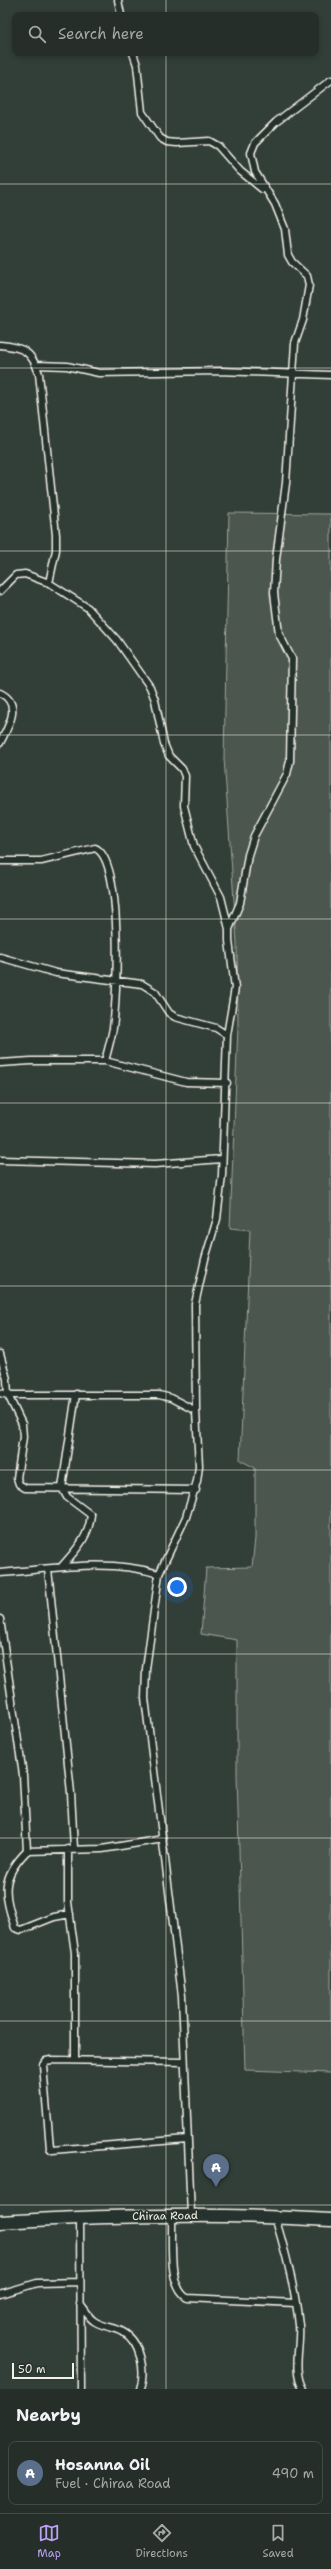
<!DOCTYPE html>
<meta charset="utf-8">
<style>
:root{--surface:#262e2a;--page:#323a36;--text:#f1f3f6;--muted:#a4a8a8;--line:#424a47;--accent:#bca0f2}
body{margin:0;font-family:"Shantell Sans",sans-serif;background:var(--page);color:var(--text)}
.scale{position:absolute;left:12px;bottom:10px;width:62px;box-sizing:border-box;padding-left:4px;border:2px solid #f4f1e8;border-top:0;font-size:11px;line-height:14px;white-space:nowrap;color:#f4f1e8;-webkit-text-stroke:3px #26332d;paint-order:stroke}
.you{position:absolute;left:177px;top:1587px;width:14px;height:14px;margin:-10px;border:3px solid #fff;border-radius:50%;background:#1a73e8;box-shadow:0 0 0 6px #1a73e833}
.badge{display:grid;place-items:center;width:26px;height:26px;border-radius:50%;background:var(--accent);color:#fff;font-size:13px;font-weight:700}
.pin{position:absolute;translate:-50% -33px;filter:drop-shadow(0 1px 2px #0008)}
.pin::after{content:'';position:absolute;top:21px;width:14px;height:12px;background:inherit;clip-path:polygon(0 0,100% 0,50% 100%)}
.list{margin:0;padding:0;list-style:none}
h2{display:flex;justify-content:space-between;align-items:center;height:52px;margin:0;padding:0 16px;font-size:17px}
h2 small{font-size:13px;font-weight:400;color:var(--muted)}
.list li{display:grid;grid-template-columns:26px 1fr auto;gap:12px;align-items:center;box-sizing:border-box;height:64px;margin:0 8px 8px;padding:0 8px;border:1px solid var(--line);border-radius:8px}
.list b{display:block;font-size:15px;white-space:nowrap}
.list p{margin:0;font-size:13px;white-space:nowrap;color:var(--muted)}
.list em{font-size:13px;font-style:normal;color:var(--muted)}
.icon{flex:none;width:22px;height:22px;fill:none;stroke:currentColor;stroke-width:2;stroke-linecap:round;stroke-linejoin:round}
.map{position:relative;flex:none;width:331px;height:2389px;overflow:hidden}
.search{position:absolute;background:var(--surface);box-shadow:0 2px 6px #0003;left:12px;right:12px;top:12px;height:44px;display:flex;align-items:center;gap:10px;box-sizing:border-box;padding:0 14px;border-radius:8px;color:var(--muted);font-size:15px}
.sheet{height:124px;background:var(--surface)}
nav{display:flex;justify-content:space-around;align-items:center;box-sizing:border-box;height:56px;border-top:1px solid var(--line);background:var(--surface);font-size:11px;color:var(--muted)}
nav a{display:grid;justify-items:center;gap:2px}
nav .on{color:var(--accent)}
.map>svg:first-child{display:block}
</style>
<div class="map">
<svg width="331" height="2389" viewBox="0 0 331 2389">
<rect width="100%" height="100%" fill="#323e38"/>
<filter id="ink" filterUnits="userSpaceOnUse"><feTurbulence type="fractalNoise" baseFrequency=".025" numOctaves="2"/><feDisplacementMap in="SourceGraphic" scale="8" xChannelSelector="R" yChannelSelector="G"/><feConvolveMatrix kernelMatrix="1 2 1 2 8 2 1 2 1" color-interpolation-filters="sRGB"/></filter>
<g filter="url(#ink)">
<path fill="#4c564f" stroke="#a0a49c" d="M229,513L331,514V2073L245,2070L237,1774V1640L201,1634L206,1568L252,1567L255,1538V1468L240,1460L250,1230L230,1228L238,1026L237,943L224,758Z"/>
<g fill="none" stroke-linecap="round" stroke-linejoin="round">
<defs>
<path id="street" d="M118,0L121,15
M133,53L137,65L142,112L160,138L167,142L177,143L209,141L218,146L240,171L262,189
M0,345C23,347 32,351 39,374L56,535V550L49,583
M36,365L67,366L99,373L219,371L331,375
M0,591L16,575L25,574L49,583L88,608L117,640L150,687L155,700L164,744L169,756L182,769L185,776L184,806L194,846L221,897L229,929
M0,693C23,704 8,727 0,743
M0,861H41L95,848C124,859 117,999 113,1028C111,1039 108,1050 105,1061
M0,957L56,973L142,984L155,992L169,1013L175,1017L216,1028L227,1035
M0,1063L31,1061H105L186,1082L227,1083
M0,1160L155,1164L222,1159
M0,1354L7,1379L8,1395L22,1424L23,1437L17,1478L19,1484L25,1488L196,1490
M0,1393L8,1395H159L171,1398L196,1411
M62,1566C76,1550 89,1537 91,1515L67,1497L62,1488L76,1394
M48,1569L71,1793L74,1849
M0,1573C53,1569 107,1558 159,1574
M0,1619L23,1775L27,1851
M68,1849V1902L75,1953V2060
M70,1914L54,1917L21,1930L15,1928C4,1893 0,1878 27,1851L102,1849L163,1839
M184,2062L51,2060L46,2061L43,2065L50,2148L52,2150L187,2139
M172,2215C173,2238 167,2286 187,2298L295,2303
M191,2215L182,1996L145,1698L146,1669L159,1574L186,1517L197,1481L199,1466L196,1411L195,1304L205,1259L217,1219L222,1175L227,1035L235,988L229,941V929L240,903L248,855L254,836L287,774L290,761L292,659L279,634L274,593L276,559L286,483L295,343L303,320L309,285L307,276L292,262L288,255L285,229L275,204L255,172L251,153L255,143L276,122L331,80
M80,2217L81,2389
M275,2217C286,2253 295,2287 299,2325C301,2346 292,2370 303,2389
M0,2294L37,2283L79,2282
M80,2304C84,2309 88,2317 94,2321C102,2327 115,2327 123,2332C141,2342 146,2372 140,2389"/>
<path id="highway" d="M0,2222C110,2215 221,2213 331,2220"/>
</defs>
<use href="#street" stroke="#f4f1e8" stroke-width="9"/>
<use href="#highway" stroke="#f4f1e8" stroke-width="15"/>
<use href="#street" stroke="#26332d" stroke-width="6"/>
<use href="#highway" stroke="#26332d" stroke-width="12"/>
</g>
</g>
<path fill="none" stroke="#f4f1e8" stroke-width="1" stroke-opacity="0.55" d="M166,0V15M166,53V2389M0,184H331M0,368H331M0,551H331M0,735H331M0,919H331M0,1103H331M0,1286H331M0,1470H331M0,1654H331M0,1838H331M0,2021H331M0,2205H331"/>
<g text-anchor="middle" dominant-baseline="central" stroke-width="3.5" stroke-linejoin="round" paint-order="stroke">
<g font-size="11" fill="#f4f1e8" stroke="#26332d">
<text transform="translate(165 2216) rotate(-1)">Chiraa Road</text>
</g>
</g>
</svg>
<div class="scale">50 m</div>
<div class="you"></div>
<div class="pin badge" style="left:216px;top:2187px;background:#5c6f8a">A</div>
<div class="search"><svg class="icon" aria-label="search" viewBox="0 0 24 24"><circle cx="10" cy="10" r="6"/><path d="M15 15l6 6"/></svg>Search here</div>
</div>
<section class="sheet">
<h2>Nearby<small></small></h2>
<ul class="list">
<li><span class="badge" style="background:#5c6f8a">A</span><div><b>Hosanna Oil</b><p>Fuel · Chiraa Road</p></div><em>490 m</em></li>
</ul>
</section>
<nav>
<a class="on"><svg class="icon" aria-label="map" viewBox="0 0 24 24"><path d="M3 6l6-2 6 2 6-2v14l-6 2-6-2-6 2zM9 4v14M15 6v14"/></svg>Map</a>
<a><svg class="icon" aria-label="directions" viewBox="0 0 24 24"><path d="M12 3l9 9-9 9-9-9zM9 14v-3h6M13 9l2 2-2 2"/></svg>Directions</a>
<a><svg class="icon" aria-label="saved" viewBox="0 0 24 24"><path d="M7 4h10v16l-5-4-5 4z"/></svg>Saved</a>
</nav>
